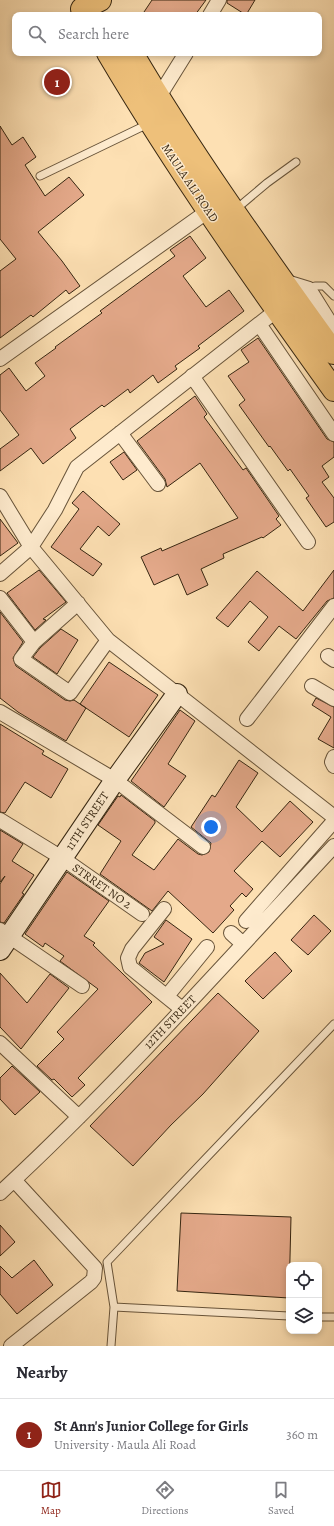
<!DOCTYPE html>
<meta charset="utf-8">
<style>
:root{--surface:#fff;--page:#f7f7f7;--text:#2b2b33;--muted:#7c7c81;--line:#e1e1e2;--accent:#8f2418}
body{margin:0;font-family:Alegreya,serif;background:var(--page);color:var(--text)}
.controls{position:absolute;right:12px;bottom:12px;display:grid;overflow:hidden;border-radius:8px;box-shadow:0 2px 6px #0003}
.controls button{width:36px;height:36px;display:grid;place-items:center;padding:0;border:0;border-bottom:1px solid var(--line);background:var(--surface);color:var(--text);font:20px sans-serif}
.you{position:absolute;left:211px;top:827px;width:14px;height:14px;margin:-10px;border:3px solid #fff;border-radius:50%;background:#1a73e8;box-shadow:0 0 0 6px #1a73e833}
.badge{display:grid;place-items:center;width:26px;height:26px;border-radius:50%;background:var(--accent);color:#fff;font-size:13px;font-weight:700}
.pin{position:absolute;translate:-50% -50%;border:2px solid #fff;box-shadow:0 1px 4px #0006}
.list{margin:0;padding:0;list-style:none}
h2{display:flex;justify-content:space-between;align-items:center;height:52px;margin:0;padding:0 16px;font-size:17px}
h2 small{font-size:13px;font-weight:400;color:var(--muted)}
.list li{display:grid;grid-template-columns:26px 1fr auto;gap:12px;align-items:center;box-sizing:border-box;height:72px;padding:0 16px;border-top:1px solid var(--line)}
.list b{display:block;font-size:15px;white-space:nowrap}
.list p{margin:0;font-size:13px;white-space:nowrap;color:var(--muted)}
.list em{font-size:13px;font-style:normal;color:var(--muted)}
.icon{flex:none;width:22px;height:22px;fill:none;stroke:currentColor;stroke-width:2;stroke-linecap:round;stroke-linejoin:round}
.map{position:relative;flex:none;width:334px;height:1346px;overflow:hidden}
.search{position:absolute;background:var(--surface);box-shadow:0 2px 6px #0003;left:12px;right:12px;top:12px;height:44px;display:flex;align-items:center;gap:10px;box-sizing:border-box;padding:0 14px;border-radius:8px;color:var(--muted);font-size:15px}
.sheet{height:124px;background:var(--surface)}
nav{display:flex;justify-content:space-around;align-items:center;box-sizing:border-box;height:56px;border-top:1px solid var(--line);background:var(--surface);font-size:11px;color:var(--muted)}
nav a{display:grid;justify-items:center;gap:2px}
nav .on{color:var(--accent)}
.map>svg:first-child{display:block}
</style>
<div class="map">
<svg width="334" height="1346" viewBox="0 0 334 1346">
<rect width="100%" height="100%" fill="#fde0b3"/>
<filter id="stains"><feTurbulence type="fractalNoise" baseFrequency=".005" numOctaves="4"/><feColorMatrix values="0 0 0 0 .2 0 0 0 0 .09 0 0 0 0 .02 0 0 0 .5 -.17"/></filter>
<radialGradient id="worn" r=".72"><stop offset=".6" stop-color="#630" stop-opacity="0"/><stop offset="1" stop-color="#630" stop-opacity=".3"/></radialGradient>
<path fill="#e4a98a" stroke="#362611" d="M152,0H206L195,15H142Z
M227,0H255L246,15L227,3Z
M0,126L12,145L23,137L36,157L25,165L45,196L69,177L84,195L38,232L62,261L80,286L69,294L66,290L33,317L31,315L0,338V271L16,259L0,239Z
M190,236L206,258L183,276L206,307L229,290L244,311L198,346L200,348L175,366L177,369L158,383L153,375L130,393L128,389L104,407L102,405L70,429L76,438L43,464L31,448L0,471V449L19,435L0,410V375L9,368L26,391L45,376L35,363L56,348L55,347L102,313L100,311L175,256L170,250Z
M258,338L327,439L334,442V457L322,466L329,477L322,482L334,498V522L326,527L306,498L309,496L290,469L288,471L270,446L269,447L239,405L245,400L228,376L249,362L241,350Z
M195,396L207,414L204,417L243,470L246,468L279,516L276,519L281,525L263,538L262,537L223,554L224,558L201,569L208,585L187,595L178,574L154,585L141,557L161,548L162,551L238,518L200,463L167,487L165,479L137,441Z
M124,452L137,470L123,480L110,462Z
M83,491L120,524L109,536L98,526L80,549L102,564L93,576L51,547L79,509L72,503Z
M0,519L18,543L0,556Z
M39,570L66,602L43,619L46,620L35,630L7,593Z
M334,570V598L327,601L296,639L279,626L259,651L248,642L268,617L250,601L228,627L216,618L257,571L303,611Z
M0,612L23,642L13,658L16,666L65,700L70,701L74,700L86,708L66,741L18,712L0,698Z
M61,629L78,640L57,674L33,657L40,648Z
M109,662L158,695L129,737L80,704Z
M316,698L334,707V748L318,739L331,717L312,705Z
M180,710L195,721L168,764L186,776L164,807L131,781Z
M0,724L44,751L42,754L68,769L51,798L25,782L5,813L0,812Z
M239,760L258,773L236,807L262,832L290,801L313,822L280,857L262,841L234,871L253,889L246,897L242,893L230,906L234,910L213,933L168,891L152,911L100,874L121,841L98,825L118,796L120,797L121,795L155,821V823L132,855L154,870L178,839L198,854L202,855L209,852L211,843L191,827L212,795L215,797Z
M0,830L23,844L12,861L34,875L22,893L24,894L4,923L0,922V884L5,876L0,882Z
M67,872L109,901L84,936L95,943L93,945L152,1002L78,1078L85,1085L72,1097L54,1079L52,1080L37,1066L64,1039L57,1032L98,989L60,961L64,956L45,943L43,947L25,934Z
M314,915L331,931L308,955L291,940Z
M166,920L192,939L164,982L139,963L145,953L164,944L154,937Z
M275,952L292,971L263,999L245,981Z
M0,973L27,1003L50,974L69,988L21,1049L0,1027Z
M218,993L259,1031L203,1094L171,1125L133,1166L90,1126Z
M12,1066L40,1092L15,1115L0,1099V1078Z
M181,1213L291,1217L289,1298L177,1291Z
M0,1225L15,1242L0,1256Z
M34,1260L53,1285L17,1314L0,1294V1266L12,1278Z"/>
<g fill="none" stroke-linecap="round" stroke-linejoin="round">
<defs>
<path id="lane" d="M40,176L148,124
M235,210L267,183L296,162
M309,289L315,286H324L334,296
M114,1307L289,1316
M319,1317H334
M111,1346L114,1307L107,1262L334,1024"/>
<path id="street" d="M210,15L219,0
M158,98L186,53
M283,281L309,289L334,329
M259,324L334,434
M0,359L208,211
M192,376L308,542
M120,433L158,484
M0,496L31,547L108,640L334,817
M0,574L31,547L55,510L77,467L277,310
M0,598L34,642
M78,603L34,642L21,659L70,693L108,640
M328,656L334,660
M312,686L334,699
M0,712L115,780L203,847
M247,719L334,606
M334,757L332,762L334,766
M0,820L62,858L142,914
M164,909L132,949L128,958L130,967L182,1009
M246,921L334,821
M0,930L82,986
M231,933L243,944
M167,996L207,947
M0,1043L79,1117
M0,1193C118,1084 225,963 334,846
M11,1346L91,1282L94,1278L95,1268L14,1180"/>
<path id="secondary" d="M0,950L115,780L177,694"/>
<path id="primary" d="M82,9L100,0
M108,53C177,170 255,280 334,390
M132,53C193,157 264,255 334,353"/>
</defs>
<use href="#lane" stroke="#68543a" stroke-width="9"/>
<use href="#street" stroke="#68543a" stroke-width="16"/>
<use href="#secondary" stroke="#362611" stroke-width="22"/>
<use href="#primary" stroke="#362611" stroke-width="24"/>
<use href="#lane" stroke="#feebce" stroke-width="7"/>
<use href="#street" stroke="#feebce" stroke-width="14"/>
<use href="#secondary" stroke="#feebce" stroke-width="20"/>
<use href="#primary" stroke="#eec07a" stroke-width="22"/>
</g>
<g text-anchor="middle" dominant-baseline="central" stroke-width="3" stroke-linejoin="round" paint-order="stroke">
<g font-size="12" fill="#362611" stroke="#feebce">
<text transform="translate(190 183) rotate(56)">MAULA ALI ROAD</text>
<text transform="translate(87 821) rotate(-56)">11TH STREET</text>
<text transform="translate(102 886) rotate(35)">STRRET NO 2</text>
<text transform="translate(170 1022) rotate(-46)">12TH STREET</text>
</g>
</g>
<rect width="100%" height="100%" filter="url(#stains)"/>
<rect width="100%" height="100%" fill="url(#worn)"/>
</svg>
<div class="controls">
<button><svg class="icon" aria-label="locate" viewBox="0 0 24 24"><circle cx="12" cy="12" r="6"/><path d="M12 2v4M12 18v4M2 12h4M18 12h4"/></svg></button>
<button><svg class="icon" aria-label="layers" viewBox="0 0 24 24"><path d="M12 4l9 5-9 5-9-5zM3 14l9 5 9-5"/></svg></button>
</div>
<div class="you"></div>
<div class="pin badge" style="left:57px;top:82px">1</div>
<div class="search"><svg class="icon" aria-label="search" viewBox="0 0 24 24"><circle cx="10" cy="10" r="6"/><path d="M15 15l6 6"/></svg>Search here</div>
</div>
<section class="sheet">
<h2>Nearby<small></small></h2>
<ul class="list">
<li><span class="badge">1</span><div><b>St Ann's Junior College for Girls</b><p>University · Maula Ali Road</p></div><em>360 m</em></li>
</ul>
</section>
<nav>
<a class="on"><svg class="icon" aria-label="map" viewBox="0 0 24 24"><path d="M3 6l6-2 6 2 6-2v14l-6 2-6-2-6 2zM9 4v14M15 6v14"/></svg>Map</a>
<a><svg class="icon" aria-label="directions" viewBox="0 0 24 24"><path d="M12 3l9 9-9 9-9-9zM9 14v-3h6M13 9l2 2-2 2"/></svg>Directions</a>
<a><svg class="icon" aria-label="saved" viewBox="0 0 24 24"><path d="M7 4h10v16l-5-4-5 4z"/></svg>Saved</a>
</nav>
